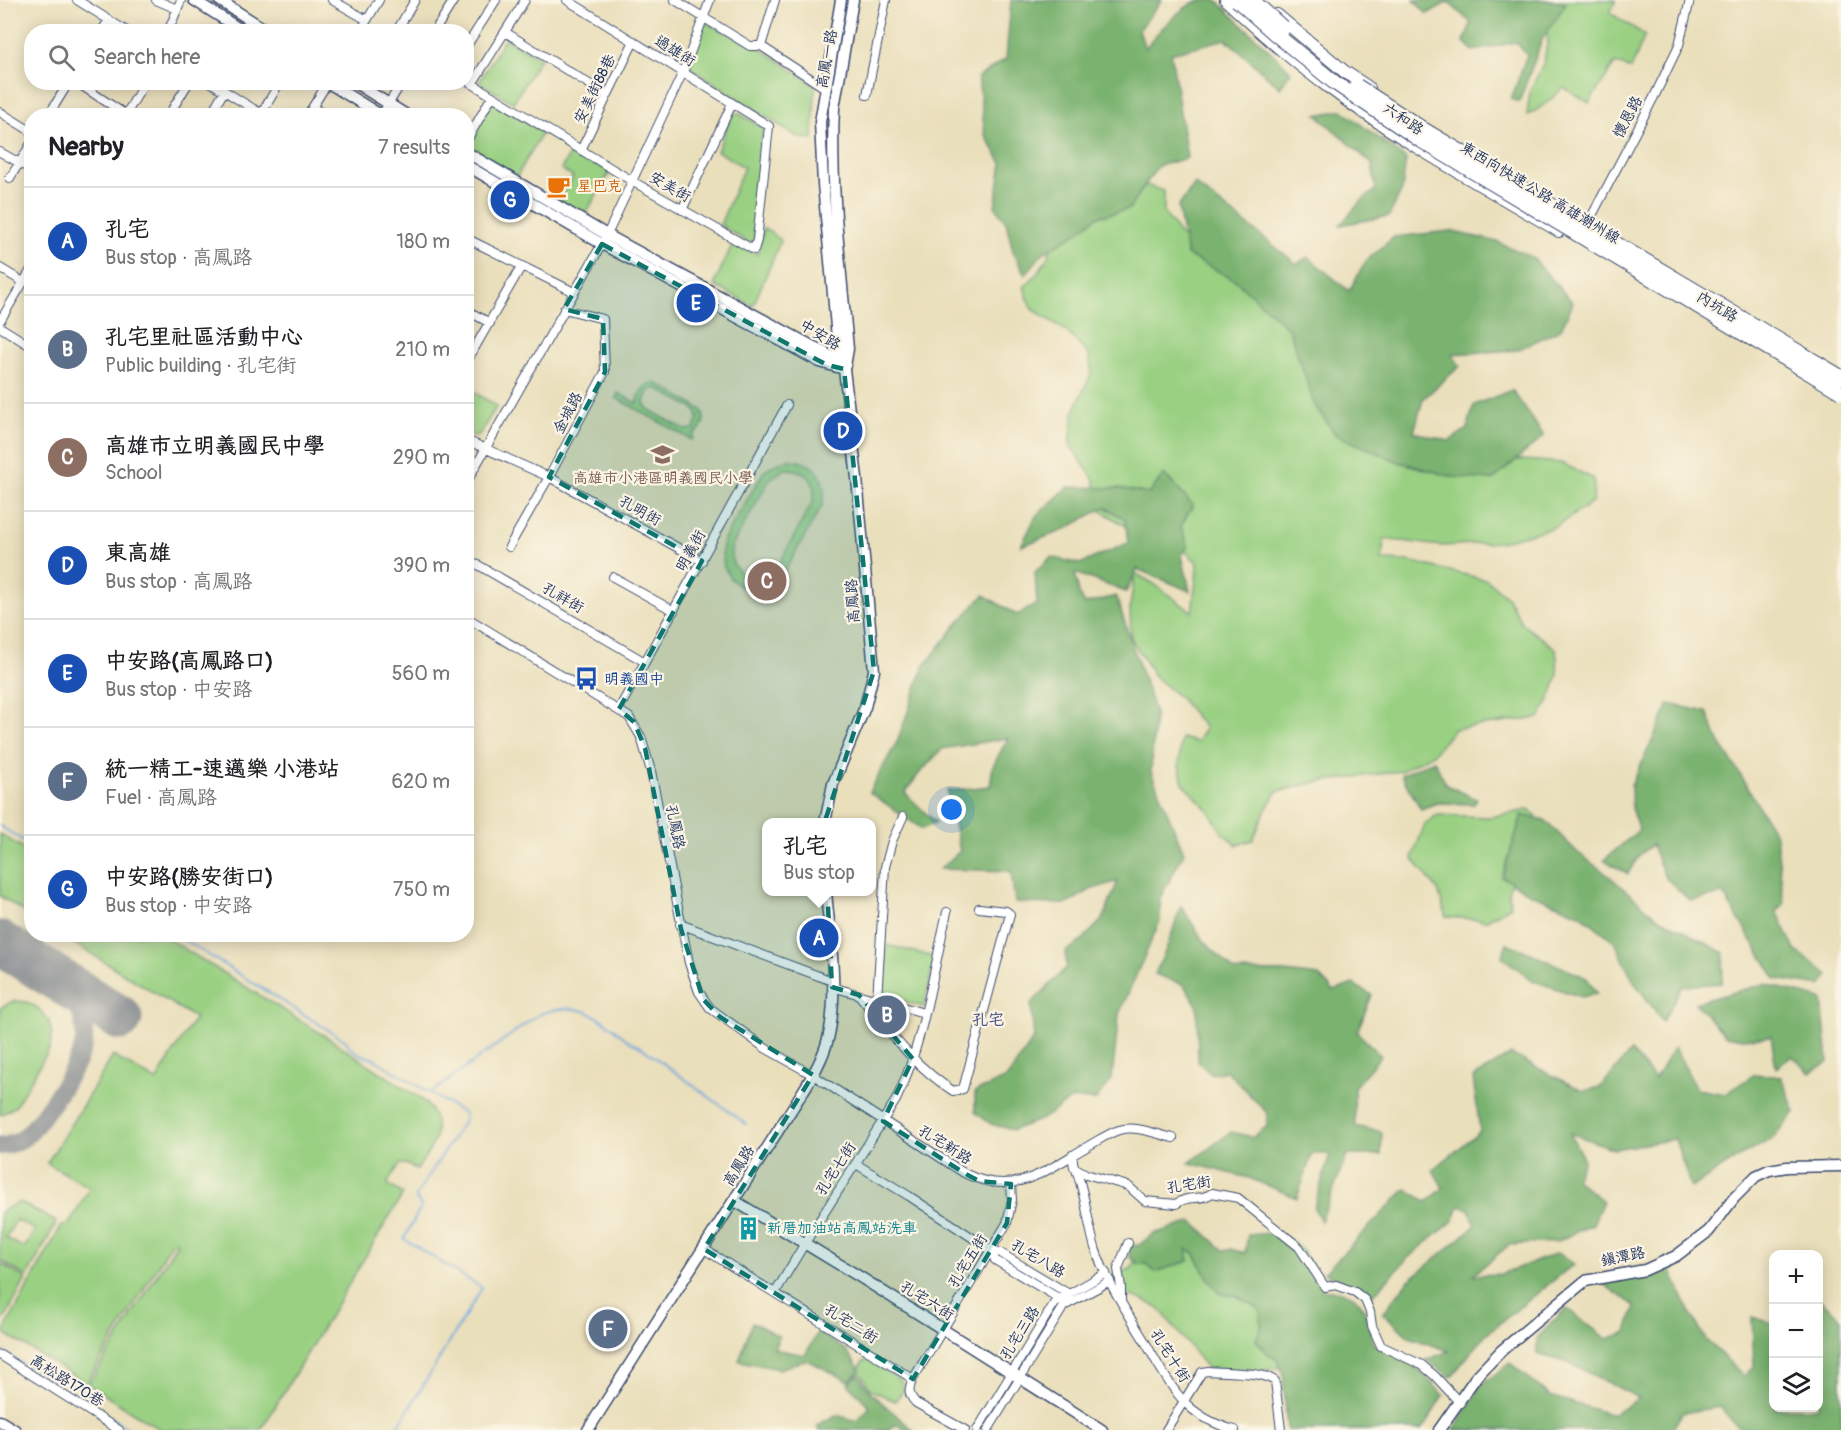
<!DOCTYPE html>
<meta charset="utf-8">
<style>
:root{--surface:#fff;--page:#f6f6f6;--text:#202124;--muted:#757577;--line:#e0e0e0;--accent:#c8321e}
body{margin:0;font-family:Pangolin,"LXGW WenKai TC",sans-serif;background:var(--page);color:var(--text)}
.controls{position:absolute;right:18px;bottom:18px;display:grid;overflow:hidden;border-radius:12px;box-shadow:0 3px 15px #0003}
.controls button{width:54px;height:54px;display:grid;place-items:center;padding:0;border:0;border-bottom:2px solid var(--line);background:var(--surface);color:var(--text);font:30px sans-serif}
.you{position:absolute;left:952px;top:810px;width:21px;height:21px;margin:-15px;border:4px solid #fff;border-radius:50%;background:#1a73e8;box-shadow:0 0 0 9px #1a73e833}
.badge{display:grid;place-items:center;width:39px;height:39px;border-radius:50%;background:var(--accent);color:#fff;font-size:20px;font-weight:700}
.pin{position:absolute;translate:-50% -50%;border:3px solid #fff;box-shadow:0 2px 6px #0006}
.popup{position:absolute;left:762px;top:818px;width:114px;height:78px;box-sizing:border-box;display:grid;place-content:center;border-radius:12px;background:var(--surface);filter:drop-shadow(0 2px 4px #0005);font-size:20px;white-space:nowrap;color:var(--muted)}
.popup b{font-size:22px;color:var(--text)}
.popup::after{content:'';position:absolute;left:50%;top:100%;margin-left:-12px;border:12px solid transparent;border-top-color:var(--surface)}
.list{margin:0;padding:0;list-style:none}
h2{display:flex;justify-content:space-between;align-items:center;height:78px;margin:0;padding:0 24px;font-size:26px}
h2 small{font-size:20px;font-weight:400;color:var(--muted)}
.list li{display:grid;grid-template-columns:39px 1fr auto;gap:18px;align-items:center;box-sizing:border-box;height:108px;padding:0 24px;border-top:2px solid var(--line)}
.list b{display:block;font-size:22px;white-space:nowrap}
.list p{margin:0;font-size:20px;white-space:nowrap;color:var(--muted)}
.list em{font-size:20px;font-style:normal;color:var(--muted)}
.icon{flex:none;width:33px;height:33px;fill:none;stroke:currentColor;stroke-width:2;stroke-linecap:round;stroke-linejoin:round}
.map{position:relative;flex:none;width:1841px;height:1430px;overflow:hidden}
.search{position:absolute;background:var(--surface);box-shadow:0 3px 15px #0003;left:24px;top:24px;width:450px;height:66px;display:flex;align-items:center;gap:15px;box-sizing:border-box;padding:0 21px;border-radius:24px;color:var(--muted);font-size:22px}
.panel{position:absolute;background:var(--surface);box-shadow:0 3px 15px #0003;left:24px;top:108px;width:450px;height:834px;border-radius:24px}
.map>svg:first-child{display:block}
</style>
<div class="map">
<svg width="1841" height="1430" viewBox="0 0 1841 1430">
<rect width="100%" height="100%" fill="#fcf5e5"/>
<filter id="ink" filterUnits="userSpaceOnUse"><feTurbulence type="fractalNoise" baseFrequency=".0167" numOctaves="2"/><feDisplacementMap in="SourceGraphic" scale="12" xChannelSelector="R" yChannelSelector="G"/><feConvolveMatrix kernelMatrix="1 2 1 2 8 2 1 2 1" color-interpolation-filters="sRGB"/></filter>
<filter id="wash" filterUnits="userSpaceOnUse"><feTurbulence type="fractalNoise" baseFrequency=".008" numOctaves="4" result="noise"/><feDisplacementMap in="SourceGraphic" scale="24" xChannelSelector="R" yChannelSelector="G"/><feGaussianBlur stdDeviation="1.35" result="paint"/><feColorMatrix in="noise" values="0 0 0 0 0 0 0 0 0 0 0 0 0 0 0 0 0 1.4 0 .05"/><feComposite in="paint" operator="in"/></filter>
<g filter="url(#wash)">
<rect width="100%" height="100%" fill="#eadfbb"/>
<path fill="#99d082" stroke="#5a8070" stroke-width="1.5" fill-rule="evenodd" d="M1509,0H1616L1610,13L1645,35L1631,69L1615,63L1589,103L1564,88C1552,97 1540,111 1527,115L1530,91L1544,62L1548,38L1543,25Z
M706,23L760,48L815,85L813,139L799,138L691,68L688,62L701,25Z
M506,39L540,58L513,103L479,82L503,41Z
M493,101L543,131L517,176L467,147V142Z
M738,113L763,128L754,239L750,244L720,225L744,167L717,151L732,114Z
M572,150L610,172L585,215L559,200L573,177L561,169Z
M1146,185L1164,191V213L1192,250L1268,284L1345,424L1512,459L1561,463L1594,479L1593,502L1555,527L1500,542L1442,546L1384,539L1382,560L1408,561L1487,580L1508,598L1522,624L1556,649L1558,674L1552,694L1539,718L1454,729L1433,754L1401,771L1317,782L1276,792L1265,811L1253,840L1236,845L1221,831L1208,810L1183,783L1179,766L1181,738L1197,742L1205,728L1181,699L1154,676L1131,638L1130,607L1135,573L1154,584L1192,612L1198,563L1169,536L1127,527L1094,506L1095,481L1070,445L1074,411L1092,372L1088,354L1065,330L1031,308L1024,287L1037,274L1046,260L1060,229Z
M764,228L781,240L753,306L715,286V282L732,245H736L757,254Z
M652,383H656L701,409C707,419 703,430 693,434L694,436L692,440L616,398L618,393L638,404C638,394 642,387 652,383ZM656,388L696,410L698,418L694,429L685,430L648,409L644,403C645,395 648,390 656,388Z
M467,388L497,406L479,435L474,436L467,433Z
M788,460C816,461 829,478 822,506L781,578L763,587L751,589L739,586L730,578L724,567L722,552L724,539L763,473L769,467ZM785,469C807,469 817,480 813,501L774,573L764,579L754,580L745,578L733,564L731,554L732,546L770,479Z
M1528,810L1536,815L1508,891L1511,906L1487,920L1446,917L1438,890L1412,858L1425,824L1437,815L1489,817Z
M0,834L31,853V916L0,896Z
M61,935H162L330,1039L424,1101C448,1128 433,1144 417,1170L406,1164H400L388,1182L390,1186L403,1194L263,1427L259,1430H161L6,1334L5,1329L62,1225L69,1224L90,1188L47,1163L113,1056L156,1081L195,1018ZM173,1241L177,1243L90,1382L88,1380Z
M887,945L935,957L924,1007L882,995Z
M13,1001L27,1002L38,1008L48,1019L52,1033L50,1048L15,1107L0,1115V1008Z
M19,1202L55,1221V1225L27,1277L0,1260V1212ZM16,1220L35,1230L24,1248L6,1238Z
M1193,1227L1204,1231L1207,1249L1229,1260L1260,1250L1270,1242L1287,1239L1303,1251L1322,1282L1278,1368L1263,1370L1208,1369L1158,1307L1133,1296L1123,1298L1111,1274L1131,1269L1141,1247Z
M0,1263L26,1279L6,1316L0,1323Z
M868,1359L901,1381L904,1390L895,1401L871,1390L859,1371L861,1364Z"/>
<path fill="#7ab270" stroke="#4a7067" stroke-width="1.5" d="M1011,0H1162L1139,30L1145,49C1155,34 1180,8 1197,1C1203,0 1210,0 1216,0L1291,71L1280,88L1226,39L1171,53L1187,158L1158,166L1129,209L1097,217L1074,235L1043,253L1025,275L1013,251L1006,222L995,206L1002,163L985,135L978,77L1006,59Z
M1414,0H1546L1566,3L1542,40L1519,102L1511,99L1527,55L1516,42L1473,51L1464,42L1471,23L1448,2L1427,14Z
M1342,110L1406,159L1402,190L1389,216L1340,225L1362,200L1376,190L1372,164L1317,115Z
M1195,184L1297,264L1308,257L1349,291L1366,261L1394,237L1450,231L1498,242L1532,257L1573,303L1561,329L1517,350L1452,354L1460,366L1423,399L1414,432L1449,441L1467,429L1474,405L1512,390L1544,436L1493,480L1453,477L1399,462L1336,435L1315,406L1289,329L1235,280L1187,255L1178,207Z
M1164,474L1193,505L1181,526L1188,545L1182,556L1190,591L1137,569L1126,592L1075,573L1079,594L1085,604L1116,596L1155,713L1151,772L1184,853L1160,898V921L1119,1014L1112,1078L1096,1100L1072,1099L1042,1119L1013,1130L991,1124L975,1112V1092L1007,1078L1034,1038L1031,1004L1067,967L1065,952L1080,942L1103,919L1118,881L1090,890L1067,904L1015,903L1011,871L940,869L960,851L947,791L990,786L993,766L1008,738L942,749L918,775L905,793L936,823L922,829L869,792L898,740L923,668L957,624L984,595L1017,615L1037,604L1035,572L1051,557L1080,564L1128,543L1125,519L1105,507L1062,531L1021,546L1036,516L1068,487L1120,488L1149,494Z
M1669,704L1707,712L1719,742L1738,771L1776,836L1784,904L1777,911L1795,950L1829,975L1821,986L1776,979L1723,894L1690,901L1665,877L1652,845L1639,855L1628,874L1604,860L1639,830L1632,811L1631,786Z
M1434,760L1446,785L1477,799L1474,804L1437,803L1421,809L1401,775Z
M1522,815L1545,820L1577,852L1608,875L1654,915L1724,953L1722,983L1682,986L1663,1021L1634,982L1615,942L1580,914L1529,893L1502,877Z
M1181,906L1203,940L1234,971L1285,972L1319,976L1334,991L1353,984L1372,995L1357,1032L1381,1056L1354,1087L1355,1126L1382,1132L1381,1155H1347L1321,1221L1314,1208L1330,1154H1312L1297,1198L1249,1178L1189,1163L1231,1132L1253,1137L1267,1126V1113L1227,1071L1211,1074L1198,1062L1197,1005L1184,985L1155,974L1168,945Z
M1507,943L1587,978L1597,994L1581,997L1534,981L1502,957Z
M1764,984L1822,999L1828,1062L1810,1073L1792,1056L1776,1068L1771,1036L1742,1039L1726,1036L1695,1003Z
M1674,1047L1697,1089L1725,1094L1755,1074L1781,1077L1795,1112L1773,1139L1740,1156L1691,1188L1675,1139L1614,1149L1570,1133L1584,1160L1575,1179L1603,1201L1593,1224L1556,1242L1509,1245L1473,1275L1501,1274L1558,1253L1574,1264L1485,1335L1451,1377L1426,1360L1449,1351L1409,1337L1383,1313L1407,1282L1475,1226L1469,1209L1459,1206L1453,1221L1409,1257L1371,1297L1342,1280L1324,1273L1406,1189L1427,1202L1443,1188L1433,1170L1480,1131L1473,1078L1511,1054L1583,1091L1601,1087L1631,1051L1655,1079Z
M1192,1222L1225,1251L1231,1249L1245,1253L1248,1235L1272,1233L1294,1249L1326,1291C1366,1288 1365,1314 1374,1344L1417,1368L1444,1395L1422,1430H1287L1283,1373L1276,1359L1270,1356L1256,1340L1262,1324L1259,1309L1237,1296L1221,1294L1211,1283L1194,1253L1187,1249L1189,1261L1155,1272L1146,1264H1138L1129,1256L1130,1246L1139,1245L1153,1234Z
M1670,1269L1688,1309L1706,1340L1744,1376L1754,1367L1752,1317L1773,1323L1774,1408H1818L1819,1299L1836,1313L1841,1319V1430H1740L1720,1407L1682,1413L1672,1430H1454L1481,1385L1510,1363L1550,1396L1613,1415L1639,1398L1569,1363L1537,1354V1338L1566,1308L1607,1339L1627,1332L1635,1306L1600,1282Z
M752,1322L779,1336L774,1349L805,1355L818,1332L846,1350L860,1370L849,1381L807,1360L779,1369L739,1361Z
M858,1374L870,1392L913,1430H904L898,1424L887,1430H818V1425L836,1415L857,1421L870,1407L848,1384Z"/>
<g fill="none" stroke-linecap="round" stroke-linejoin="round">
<path stroke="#6da5db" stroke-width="2" d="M0,826L32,846
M175,934L346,1041C353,1053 362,1055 374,1059L465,1114L464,1121L417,1194L416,1199L421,1205L420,1209L404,1239L482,1288L396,1430
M431,1093L538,1015C568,1003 589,1008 613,1028C622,1036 630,1043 641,1047L746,1124
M0,1350L131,1430"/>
<path stroke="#82878c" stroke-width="18" d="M0,1146C8,1146 15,1143 22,1139C38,1128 82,1061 84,1042C86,1018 78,1001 63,983"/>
<path stroke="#82878c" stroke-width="45" d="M0,943L120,1018"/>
</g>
</g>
<g filter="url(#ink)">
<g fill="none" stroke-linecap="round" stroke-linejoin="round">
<defs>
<path id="minor" d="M77,0L128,32
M156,0L177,9
M332,0L367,20
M675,0L750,46H761L775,0
M101,32L109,20
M168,32L181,0
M360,32L379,0
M396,32L415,0
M434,32L454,0
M505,32L607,95
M761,46L825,88
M466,47L496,0
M466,80L632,181L754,250L757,240L769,126L567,0
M76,82L128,116
M210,82L265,116
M472,84L525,0
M867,95L886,0
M313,107L326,116
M0,112L32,132
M48,116L69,82
M125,116L145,82
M168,116L189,82
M210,116L224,91
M260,116L280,82
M307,116L328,82
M381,116L402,82
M466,142L492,96
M581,150L634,41
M0,152L32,170
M10,178L32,142
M682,210L732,104
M1585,229L1654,97L1679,45L1690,0
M466,238L574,292
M0,268L23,282
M466,310L490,323
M0,321L32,268
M0,327L32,347
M466,363L521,267
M466,440L549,477L702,561
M466,483L607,235L683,72L710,0
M509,547L549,477L605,372L603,319L564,309
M28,551L32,546
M466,558L645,662
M613,577L674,611
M466,617L629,717L641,737L651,771L689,963L699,992L710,1008L765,1048L813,1075L964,1173C1015,1199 1046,1170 1090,1145C1099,1140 1109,1133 1119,1130C1136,1125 1156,1134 1173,1138
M619,709L787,405
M680,924L832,981
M832,987L924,1013
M859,995C888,1030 914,1066 953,1091L963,1089L1010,914L1006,911L979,908
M877,1000L885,867L892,841L903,817
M1072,1155L1074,1167L1086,1174L1128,1186L1145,1201L1176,1204C1189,1194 1200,1202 1212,1193L1238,1198L1299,1247L1325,1287L1336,1285L1355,1292L1365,1300L1370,1312L1372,1326L1381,1346L1422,1365L1435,1376L1460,1403
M856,1164L909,1196L991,1250L999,1252L1069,1294L1064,1306
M1075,1167C1086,1194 1087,1223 1096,1251C1107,1282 1127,1312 1144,1340C1155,1359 1166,1381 1181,1398C1194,1414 1215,1425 1235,1430
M704,1249L913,1379C908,1389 908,1395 916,1403L965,1430
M991,1250L995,1260L1060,1299L1062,1302
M775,1293L805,1243L896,1100C923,1045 933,973 947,912
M1121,1301V1287L1118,1269L1128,1243
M0,1355L119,1430
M913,1379L1007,1223L1012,1200L1011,1184
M977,1430L1055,1302L1106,1273
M988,1430L1064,1306L1110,1281
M1166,1430L1202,1372L1208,1371C1226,1373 1262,1371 1275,1381L1281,1430"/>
<path id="tertiary" d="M194,0L244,32
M219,0L269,32
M327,82L382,116
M354,82L408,116
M466,152L607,235L832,357L844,369
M466,165L602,244L820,362L844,369
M845,366L848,349C841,269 830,188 834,108L853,0
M825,822L833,784L865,707L874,671L857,478L844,369L838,349L823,184L820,122L841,0
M735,1201L860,1277L1102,1430
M0,1421L15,1430
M588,1430L802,1093C813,1076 823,1058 828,1039C839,994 830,937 826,892
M1439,1430L1476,1377L1502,1350L1585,1281L1645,1270L1676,1256L1709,1231L1734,1198L1756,1176L1769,1170L1787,1167L1841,1166"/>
<path id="secondary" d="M1226,0C1259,31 1293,61 1330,88C1402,142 1482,185 1559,231
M1277,15L1345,72L1369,88"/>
</defs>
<use href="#minor" stroke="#3a496c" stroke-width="10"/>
<use href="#tertiary" stroke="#3a496c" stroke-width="13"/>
<use href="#secondary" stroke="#3a496c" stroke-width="14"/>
<use href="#minor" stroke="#fff" stroke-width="8"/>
<use href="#tertiary" stroke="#fff" stroke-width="10"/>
<use href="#secondary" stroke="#fff" stroke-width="12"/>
<defs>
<path id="trunk-bridge" d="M1237,0L1273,32L1335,83L1420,140L1841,392
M1252,0L1283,28
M1357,86L1426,131L1841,377"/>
</defs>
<use href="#trunk-bridge" stroke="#3a496c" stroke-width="16" stroke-linecap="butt"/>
<use href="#trunk-bridge" stroke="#fff" stroke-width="14"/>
</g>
</g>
<path fill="#0f766e" fill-opacity="0.2" stroke="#0f766e" stroke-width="4.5" stroke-dasharray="12 8" stroke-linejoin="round" d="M602,244L827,365L844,369L874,671L824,824L832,987L859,995L913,1059L883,1121L964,1173L979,1181L1011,1184L1007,1223L913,1379L704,1249L813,1075L720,1017L703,999L681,929L645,748L634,722L619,709L702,561L549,477L605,372L603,319L564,309Z"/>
<defs>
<symbol id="cafe-bare" viewBox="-9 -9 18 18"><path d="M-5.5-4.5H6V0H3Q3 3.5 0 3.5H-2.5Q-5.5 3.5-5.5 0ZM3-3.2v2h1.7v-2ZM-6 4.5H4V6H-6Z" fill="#e8710a" stroke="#fcf5e5" stroke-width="2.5" paint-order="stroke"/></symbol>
<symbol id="school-bare" viewBox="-9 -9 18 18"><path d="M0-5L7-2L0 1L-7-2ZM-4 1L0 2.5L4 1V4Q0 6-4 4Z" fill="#8d6e63" stroke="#fcf5e5" stroke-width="2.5" paint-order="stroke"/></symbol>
<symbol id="bus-bare" viewBox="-9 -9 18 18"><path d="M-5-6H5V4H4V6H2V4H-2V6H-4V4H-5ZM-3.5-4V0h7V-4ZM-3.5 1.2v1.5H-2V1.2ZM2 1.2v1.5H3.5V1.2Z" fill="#1a4fb4" stroke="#fcf5e5" stroke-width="2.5" paint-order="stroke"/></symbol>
<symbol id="building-bare" viewBox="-9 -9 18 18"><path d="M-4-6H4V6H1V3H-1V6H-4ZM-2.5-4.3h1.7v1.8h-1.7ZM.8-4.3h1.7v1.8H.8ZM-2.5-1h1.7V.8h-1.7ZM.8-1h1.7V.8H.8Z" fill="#0f9aa8" stroke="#fcf5e5" stroke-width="2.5" paint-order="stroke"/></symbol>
</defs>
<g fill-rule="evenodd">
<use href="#cafe-bare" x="542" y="170" width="33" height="33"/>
<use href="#school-bare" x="646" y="438" width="33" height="33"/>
<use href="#bus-bare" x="570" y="662" width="33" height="33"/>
<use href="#building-bare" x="732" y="1212" width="33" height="33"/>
</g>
<g text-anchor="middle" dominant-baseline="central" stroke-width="4.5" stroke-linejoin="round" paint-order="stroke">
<g font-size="15" fill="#1b2f5e" stroke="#fcf5e5">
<text transform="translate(675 51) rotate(32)">過雄街</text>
<text transform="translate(827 59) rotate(-80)">高鳳一路</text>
<text transform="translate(595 89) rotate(-64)">安美街88巷</text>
<text transform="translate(1628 117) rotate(-62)">懷恩路</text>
<text transform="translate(1403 119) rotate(34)">六和路</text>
<text transform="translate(670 187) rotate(30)">安美街</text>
<text transform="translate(1540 193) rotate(31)">東西向快速公路 高雄潮州線</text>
<text transform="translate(1717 307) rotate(31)">內坑路</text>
<text transform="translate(820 335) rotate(31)">中安路</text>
<text transform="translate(568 413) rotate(-62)">金城路</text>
<text transform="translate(640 511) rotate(29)">孔明街</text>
<text transform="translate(691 551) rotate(-61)">明義街</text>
<text transform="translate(563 598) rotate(30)">孔祥街</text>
<text transform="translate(853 601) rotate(-94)">高鳳路</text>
<text transform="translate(675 827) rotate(79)">孔鳳路</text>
<text transform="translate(945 1145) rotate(32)">孔宅新路</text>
<text transform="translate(739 1166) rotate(-58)">高鳳路</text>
<text transform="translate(836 1169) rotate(-57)">孔宅七街</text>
<text transform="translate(1189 1185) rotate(-9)">孔宅街</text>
<text transform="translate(1623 1257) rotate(-12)">鎮潭路</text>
<text transform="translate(1038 1259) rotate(31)">孔宅八路</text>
<text transform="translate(968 1261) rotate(-58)">孔宅五街</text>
<text transform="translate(927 1301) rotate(32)">孔宅六街</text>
<text transform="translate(851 1324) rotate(32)">孔宅二街</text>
<text transform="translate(1020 1333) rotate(-58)">孔宅三路</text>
<text transform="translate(1170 1356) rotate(58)">孔宅十街</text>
<text transform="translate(67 1381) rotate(32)">高松路170巷</text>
</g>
<g font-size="15" fill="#c56008" stroke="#fcf5e5" text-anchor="start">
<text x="577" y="186">星巴克</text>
</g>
<g font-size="15" fill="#785e54" stroke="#fcf5e5">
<text x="663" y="478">高雄市小港區明義國民小學</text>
</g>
<g font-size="15" fill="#164399" stroke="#fcf5e5" text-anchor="start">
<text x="604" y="679">明義國中</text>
</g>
<g font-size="15" fill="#0d838f" stroke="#fcf5e5" text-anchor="start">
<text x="767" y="1228">新厝加油站高鳳站洗車</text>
</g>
<g font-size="16" font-weight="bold" fill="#52588b" stroke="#fcf5e5">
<text x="988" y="1020">孔宅</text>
</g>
</g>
</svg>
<div class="controls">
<button>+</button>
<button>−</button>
<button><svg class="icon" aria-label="layers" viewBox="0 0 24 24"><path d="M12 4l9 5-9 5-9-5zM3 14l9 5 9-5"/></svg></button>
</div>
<div class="you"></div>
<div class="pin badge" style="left:819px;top:938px;background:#1a4fb4">A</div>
<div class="popup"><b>孔宅</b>Bus stop</div>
<div class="pin badge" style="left:887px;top:1015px;background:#5c6f8a">B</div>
<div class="pin badge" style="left:767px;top:581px;background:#8d6e63">C</div>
<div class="pin badge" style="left:843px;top:431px;background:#1a4fb4">D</div>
<div class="pin badge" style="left:696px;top:303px;background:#1a4fb4">E</div>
<div class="pin badge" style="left:608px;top:1329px;background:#5c6f8a">F</div>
<div class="pin badge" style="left:510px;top:200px;background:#1a4fb4">G</div>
<div class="search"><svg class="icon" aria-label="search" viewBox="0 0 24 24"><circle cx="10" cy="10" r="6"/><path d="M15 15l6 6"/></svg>Search here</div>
<section class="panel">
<h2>Nearby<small>7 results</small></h2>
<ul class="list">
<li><span class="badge" style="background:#1a4fb4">A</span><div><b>孔宅</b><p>Bus stop · 高鳳路</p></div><em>180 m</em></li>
<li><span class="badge" style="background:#5c6f8a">B</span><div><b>孔宅里社區活動中心</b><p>Public building · 孔宅街</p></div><em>210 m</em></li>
<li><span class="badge" style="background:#8d6e63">C</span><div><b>高雄市立明義國民中學</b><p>School</p></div><em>290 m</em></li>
<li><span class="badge" style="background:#1a4fb4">D</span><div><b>東高雄</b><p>Bus stop · 高鳳路</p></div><em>390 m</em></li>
<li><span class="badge" style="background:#1a4fb4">E</span><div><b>中安路(高鳳路口)</b><p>Bus stop · 中安路</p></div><em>560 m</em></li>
<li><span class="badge" style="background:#5c6f8a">F</span><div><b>統一精工-速邁樂 小港站</b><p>Fuel · 高鳳路</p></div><em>620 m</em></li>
<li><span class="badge" style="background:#1a4fb4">G</span><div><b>中安路(勝安街口)</b><p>Bus stop · 中安路</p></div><em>750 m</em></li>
</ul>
</section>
</div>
